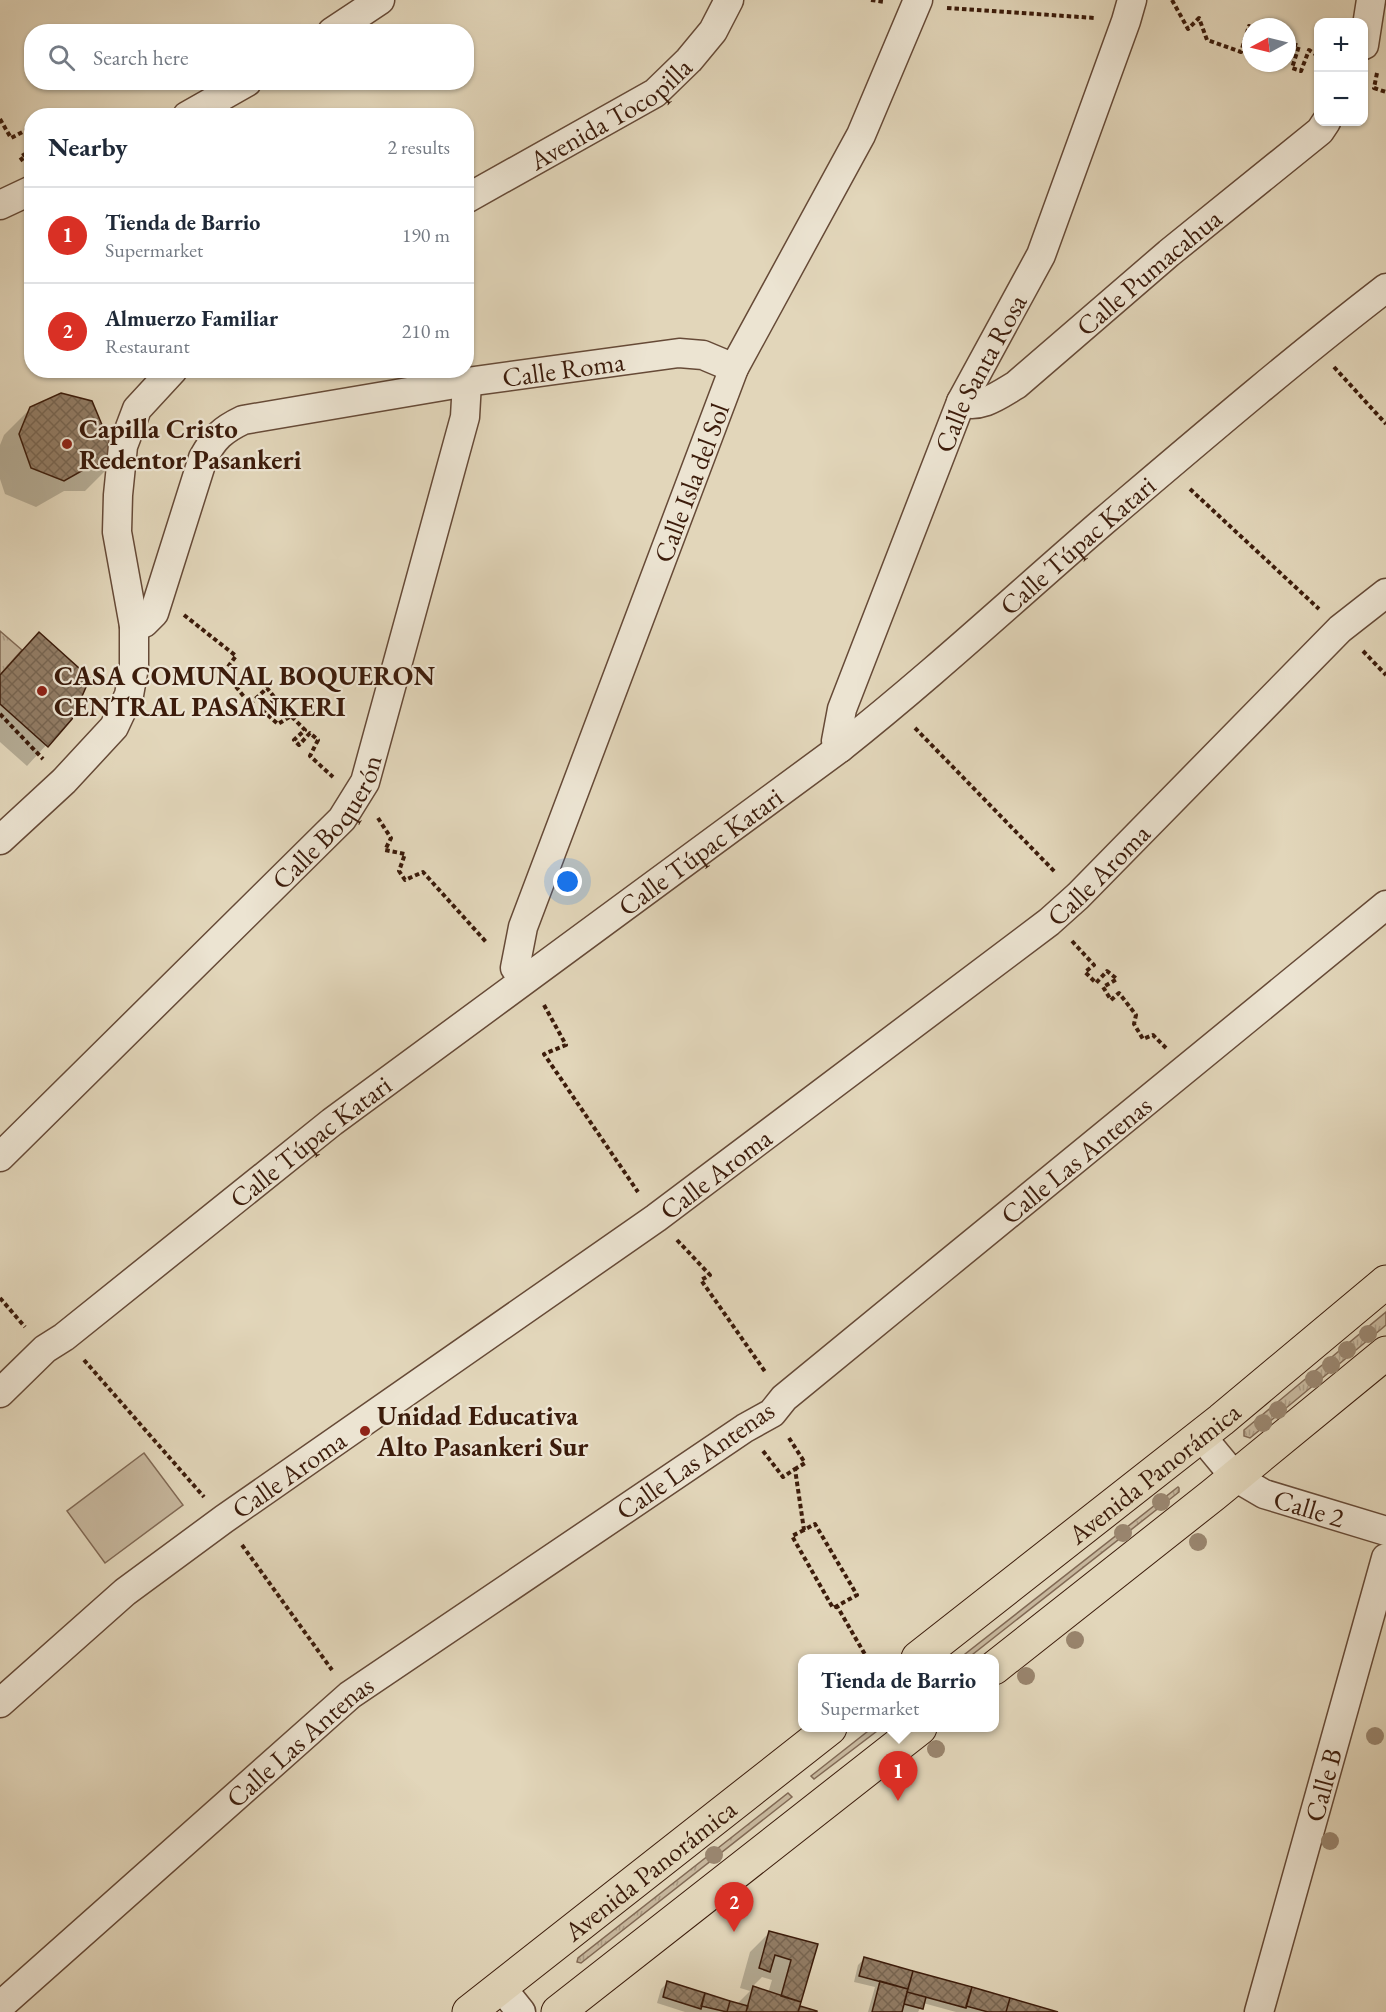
<!DOCTYPE html>
<meta charset="utf-8">
<style>
:root{--surface:#fff;--page:#f6f6f7;--text:#1f2937;--muted:#747a83;--line:#e0e1e3;--accent:#d93025}
body{margin:0;font-family:"EB Garamond",serif;background:var(--page);color:var(--text)}
.controls{position:absolute;right:18px;top:18px;display:grid;overflow:hidden;border-radius:12px;box-shadow:0 2px 4px #0004}
.controls button{width:54px;height:54px;display:grid;place-items:center;padding:0;border:0;border-bottom:2px solid var(--line);background:var(--surface);color:var(--text);font:30px sans-serif}
.compass{position:absolute;left:1242px;top:18px;width:54px;height:54px;border-radius:50%;background:var(--surface);box-shadow:0 2px 4px #0004;rotate:263deg}
.you{position:absolute;left:568px;top:882px;width:21px;height:21px;margin:-15px;border:4px solid #fff;border-radius:50%;background:#1a73e8;box-shadow:0 0 0 9px #1a73e833}
.badge{display:grid;place-items:center;width:39px;height:39px;border-radius:50%;background:var(--accent);color:#fff;font-size:20px;font-weight:700}
.pin{position:absolute;translate:-50% -50px;filter:drop-shadow(0 2px 3px #0008)}
.pin::after{content:'';position:absolute;top:32px;width:21px;height:18px;background:inherit;clip-path:polygon(0 0,100% 0,50% 100%)}
.popup{position:absolute;left:798px;top:1654px;width:201px;height:78px;box-sizing:border-box;display:grid;place-content:center;border-radius:12px;background:var(--surface);filter:drop-shadow(0 2px 4px #0005);font-size:20px;white-space:nowrap;color:var(--muted)}
.popup b{font-size:22px;color:var(--text)}
.popup::after{content:'';position:absolute;left:50%;top:100%;margin-left:-12px;border:12px solid transparent;border-top-color:var(--surface)}
.list{margin:0;padding:0;list-style:none}
h2{display:flex;justify-content:space-between;align-items:center;height:78px;margin:0;padding:0 24px;font-size:26px}
h2 small{font-size:20px;font-weight:400;color:var(--muted)}
.list li{display:grid;grid-template-columns:39px 1fr auto;gap:18px;align-items:center;box-sizing:border-box;height:96px;padding:0 24px;border-top:2px solid var(--line)}
.list b{display:block;font-size:22px;white-space:nowrap}
.list p{margin:0;font-size:20px;white-space:nowrap;color:var(--muted)}
.list em{font-size:20px;font-style:normal;color:var(--muted)}
.icon{flex:none;width:33px;height:33px;fill:none;stroke:currentColor;stroke-width:2;stroke-linecap:round;stroke-linejoin:round}
.map{position:relative;flex:none;width:1386px;height:2012px;overflow:hidden}
.search{position:absolute;background:var(--surface);box-shadow:0 2px 4px #0004;left:24px;top:24px;width:450px;height:66px;display:flex;align-items:center;gap:15px;box-sizing:border-box;padding:0 21px;border-radius:24px;color:var(--muted);font-size:22px}
.panel{position:absolute;background:var(--surface);box-shadow:0 2px 4px #0004;left:24px;top:108px;width:450px;height:270px;border-radius:24px}
.map>svg:first-child{display:block}
</style>
<div class="map">
<svg width="1386" height="2012" viewBox="0 0 1386 2012">
<defs>
<pattern id="grass-tufts" width="24" height="20" patternUnits="userSpaceOnUse" patternTransform="scale(1.5)"><rect width="24" height="20" fill="#c6b69c"/><path d="M3 7l-1-3M5 7V3M7 7l1-3M15 17l-1-3M17 17v-4M19 17l1-3" fill="none" stroke="#ab9c85"/></pattern>
<pattern id="building-cross-hatch" width="8" height="8" patternUnits="userSpaceOnUse" patternTransform="scale(1.5)"><rect width="8" height="8" fill="#927d66"/><path d="M0 0l8 8M0 8l8-8" fill="none" stroke="#786652"/></pattern>
</defs>
<rect width="100%" height="100%" fill="#e2d6ba"/>
<filter id="stains"><feTurbulence type="fractalNoise" baseFrequency=".00333" numOctaves="4"/><feColorMatrix values="0 0 0 0 .2 0 0 0 0 .09 0 0 0 0 .02 0 0 0 .5 -.17"/></filter>
<radialGradient id="worn" r=".72"><stop offset=".6" stop-color="#630" stop-opacity="0"/><stop offset="1" stop-color="#630" stop-opacity=".3"/></radialGradient>
<path fill="url(#grass-tufts)" stroke="#816954" stroke-width="1.5" d="M0,631L22,650L0,675Z
M1386,1312V1325L1250,1438L1244,1436V1430Z
M1178,1487L1179,1488V1492L968,1658H960Z
M872,1728H881L814,1779L811,1776Z
M788,1793L792,1797L581,1963L577,1962L578,1958Z"/>
<path fill="#c6b69c" stroke="#816954" stroke-width="1.5" d="M144,1453L183,1505L105,1563L67,1511Z"/>
<path fill="#0003" fill-rule="evenodd" d="M31,408L112,464L85,491H64L36,507L5,494L0,479V445L4,435Z
M39,634L71,718L27,766L0,742V675Z
M770,1932L816,1945L797,2011L800,2007L815,2012H685L657,2003L661,1989L667,1983L737,2004L750,1991L740,1988L750,1952ZM762,1977L772,1980L768,1993L752,1987Z
M864,1959L1052,2012H956L923,2003L918,2012H868L875,1987L854,1982L858,1965Z"/>
<path fill="url(#building-cross-hatch)" stroke="#3c1c0b" stroke-width="1.5" d="M61,393L92,401L105,432L118,454L113,465H92L64,481L31,468L19,434L30,407Z
M39,632L90,678L72,719L48,747L0,704V675Z
M769,1931L818,1944L801,2002L781,1996L791,1960L775,1955L770,1972L759,1968Z
M864,1957L913,1971L908,1989L859,1976Z
M913,1971L972,1987L966,2008L907,1992Z
M667,1981L705,1993L701,2009L663,1997Z
M880,1981L908,1989L902,2012H872Z
M753,1986L801,2002L798,2012H746Z
M972,1987L1010,1998L1006,2012H988L966,2006Z
M907,1992L926,1997L923,2009L904,2004Z
M705,1993L730,2001L727,2012L701,2006Z
M1010,1998L1058,2012H1006Z
M730,2001L748,2006L746,2012H727Z
M800,2006L817,2011V2012H798Z"/>
<g fill="none" stroke-linecap="round" stroke-linejoin="round">
<defs>
<g id="street">
<path d="M332,32L380,0"/>
<path d="M1364,45L1371,0"/>
<path d="M187,116L247,82"/>
<path id="s1" d="M466,199L655,93L689,60L713,31L729,0"/>
<path d="M0,205L32,190"/>
<path id="s2" d="M961,402C981,409 999,395 1016,385L1169,253L1320,131L1326,122"/>
<path id="s3" d="M134,626L144,623L154,613L203,458C214,438 222,430 243,420L467,382L679,353L703,355L734,368"/>
<path id="s4" d="M840,748L836,741L842,709L961,402L1041,255L1126,21L1132,0"/>
<path d="M0,840L64,781L114,727L129,695L134,667V626L117,532L118,495L123,446L137,409L173,370"/>
<path id="s5" d="M528,976L515,968L523,927L734,368L861,135L918,0"/>
<path id="s6" d="M0,1157L342,819L365,782L465,417L467,382"/>
<path id="s7" d="M0,1393L45,1349L64,1337L332,1122L840,748C931,676 1017,596 1105,520C1198,441 1290,362 1386,288"/>
<path id="s8" d="M1201,1436L1235,1477L1264,1494L1386,1531"/>
<path id="s9" d="M0,1703L125,1592L224,1519L656,1218L1049,922L1078,896L1340,629L1386,593"/>
<path d="M501,1987L521,2012"/>
<path id="s10" d="M0,2006L350,1695L745,1428L772,1413L784,1398C984,1233 1186,1071 1386,905"/>
<path id="s11" d="M1259,2012L1386,1558"/>
</g>
<g id="primary">
<path id="s12" d="M918,1658L1221,1420L1386,1282"/>
<path d="M994,1668L1213,1495L1386,1353"/>
<path id="s13" d="M469,2012L830,1728"/>
<path d="M558,2012L920,1728"/>
</g>
</defs>
<use href="#street" stroke="#664a37" stroke-width="31"/>
<use href="#primary" stroke="#3c1c0b" stroke-width="35"/>
<path stroke="#3c1c0b" stroke-width="4" stroke-dasharray="4.5 3" stroke-linecap="butt" d="M871,0L885,2
M1172,0L1188,29L1199,18L1207,40L1241,52L1249,26L1251,27
M947,8L1095,18
M1287,44L1288,42L1299,46L1292,68L1301,71L1309,50L1318,56
M1280,63H1281
M1377,73L1374,88L1386,92
M0,119L11,138L32,127
M23,161L20,157L32,150
M1334,367L1386,424
M1190,489L1319,609
M184,615L236,656L224,672L250,704L267,688L275,698L263,711L278,724L291,716L305,730L294,740L299,745L310,733L318,740L310,756L333,777
M1363,651L1386,675
M0,714L43,759
M915,728L1056,873
M378,818L391,838L385,850L405,854L399,871L405,880L423,872L487,943
M1072,941L1094,965L1085,972L1096,983L1107,971L1117,979L1103,987L1111,1000L1119,993L1136,1015L1134,1024L1143,1039L1153,1035L1166,1048
M544,1005L566,1045L544,1054L638,1192
M677,1240L710,1275L701,1280L766,1373
M0,1298L25,1327
M84,1360L204,1497
M789,1438L805,1463L795,1469
M763,1451L783,1477L795,1469L804,1530L815,1524L857,1595L837,1606L867,1658
M804,1530L792,1536L833,1608L837,1606
M242,1545L332,1670"/>
<use href="#street" stroke="#ece4d2" stroke-width="28"/>
<use href="#primary" stroke="#e2d6ba" stroke-width="33"/>
</g>
<g fill="#99856e">
<circle cx="1368" cy="1334" r="9"/>
<circle cx="1347" cy="1350" r="9"/>
<circle cx="1331" cy="1365" r="9"/>
<circle cx="1314" cy="1379" r="9"/>
<circle cx="1278" cy="1410" r="9"/>
<circle cx="1263" cy="1423" r="9"/>
<circle cx="1161" cy="1502" r="9"/>
<circle cx="1123" cy="1533" r="9"/>
<circle cx="1198" cy="1542" r="9"/>
<circle cx="1075" cy="1640" r="9"/>
<circle cx="1026" cy="1676" r="9"/>
<circle cx="1375" cy="1736" r="9"/>
<circle cx="936" cy="1749" r="9"/>
<circle cx="1330" cy="1841" r="9"/>
<circle cx="714" cy="1855" r="9"/>
</g>
<g fill="#8f2418" stroke="#ece4d2" stroke-width="2">
<circle cx="67" cy="444" r="6"/>
<circle cx="42" cy="691" r="6"/>
<circle cx="365" cy="1431" r="6"/>
</g>
<g text-anchor="middle" dominant-baseline="central" stroke-width="4.5" stroke-linejoin="round" paint-order="stroke">
<g font-size="27" fill="#3c1c0b" stroke="#ece4d2">
<text stroke="none"><textPath href="#s1" startOffset="168">Avenida Tocopilla</textPath></text>
<text stroke="none"><textPath href="#s2" startOffset="234">Calle Pumacahua</textPath></text>
<text stroke="none"><textPath href="#s3" startOffset="568">Calle Roma</textPath></text>
<text stroke="none"><textPath href="#s4" startOffset="404">Calle Santa Rosa</textPath></text>
<text stroke="none"><textPath href="#s5" startOffset="532">Calle Isla del Sol</textPath></text>
<text stroke="none"><textPath href="#s7" startOffset="1372">Calle Túpac Katari</textPath></text>
<text stroke="none"><textPath href="#s6" startOffset="470">Calle Boquerón</textPath></text>
<text stroke="none"><textPath href="#s7" startOffset="886">Calle Túpac Katari</textPath></text>
<text stroke="none"><textPath href="#s9" startOffset="1377">Calle Aroma</textPath></text>
<text stroke="none"><textPath href="#s7" startOffset="400">Calle Túpac Katari</textPath></text>
<text stroke="none"><textPath href="#s10" startOffset="1372">Calle Las Antenas</textPath></text>
<text stroke="none"><textPath href="#s9" startOffset="891">Calle Aroma</textPath></text>
<text transform="translate(695 1460) rotate(-35)">Calle Las Antenas</text>
<text stroke="none"><textPath href="#s12" startOffset="300">Avenida Panorámica</textPath></text>
<text stroke="none"><textPath href="#s9" startOffset="369">Calle Aroma</textPath></text>
<text stroke="none"><textPath href="#s8" startOffset="134">Calle 2</textPath></text>
<text stroke="none"><textPath href="#s10" startOffset="400">Calle Las Antenas</textPath></text>
<text stroke="none"><textPath href="#s11" startOffset="236">Calle B</textPath></text>
<text stroke="none"><textPath href="#s13" startOffset="230">Avenida Panorámica</textPath></text>
</g>
<g font-size="27" font-weight="bold" fill="#3c1c0b" stroke="#ece4d2" text-anchor="start">
<text x="79" y="428">Capilla Cristo<tspan x="79" dy="31">Redentor Pasankeri</tspan></text>
<text x="54" y="675">CASA COMUNAL BOQUERON<tspan x="54" dy="31">CENTRAL PASANKERI</tspan></text>
<text x="377" y="1415">Unidad Educativa<tspan x="377" dy="31">Alto Pasankeri Sur</tspan></text>
</g>
</g>
<rect width="100%" height="100%" filter="url(#stains)"/>
<rect width="100%" height="100%" fill="url(#worn)"/>
</svg>
<div class="controls">
<button>+</button>
<button>−</button>
</div>
<svg class="compass" viewBox="-18 -18 36 36"><path d="M0-13l5 13h-10z" fill="#e53935"/><path d="M0 13l5-13h-10z" fill="#747a83"/></svg>
<div class="you"></div>
<div class="pin badge" style="left:898px;top:1801px">1</div>
<div class="popup"><b>Tienda de Barrio</b>Supermarket</div>
<div class="pin badge" style="left:734px;top:1932px">2</div>
<div class="search"><svg class="icon" aria-label="search" viewBox="0 0 24 24"><circle cx="10" cy="10" r="6"/><path d="M15 15l6 6"/></svg>Search here</div>
<section class="panel">
<h2>Nearby<small>2 results</small></h2>
<ul class="list">
<li><span class="badge">1</span><div><b>Tienda de Barrio</b><p>Supermarket</p></div><em>190 m</em></li>
<li><span class="badge">2</span><div><b>Almuerzo Familiar</b><p>Restaurant</p></div><em>210 m</em></li>
</ul>
</section>
</div>
